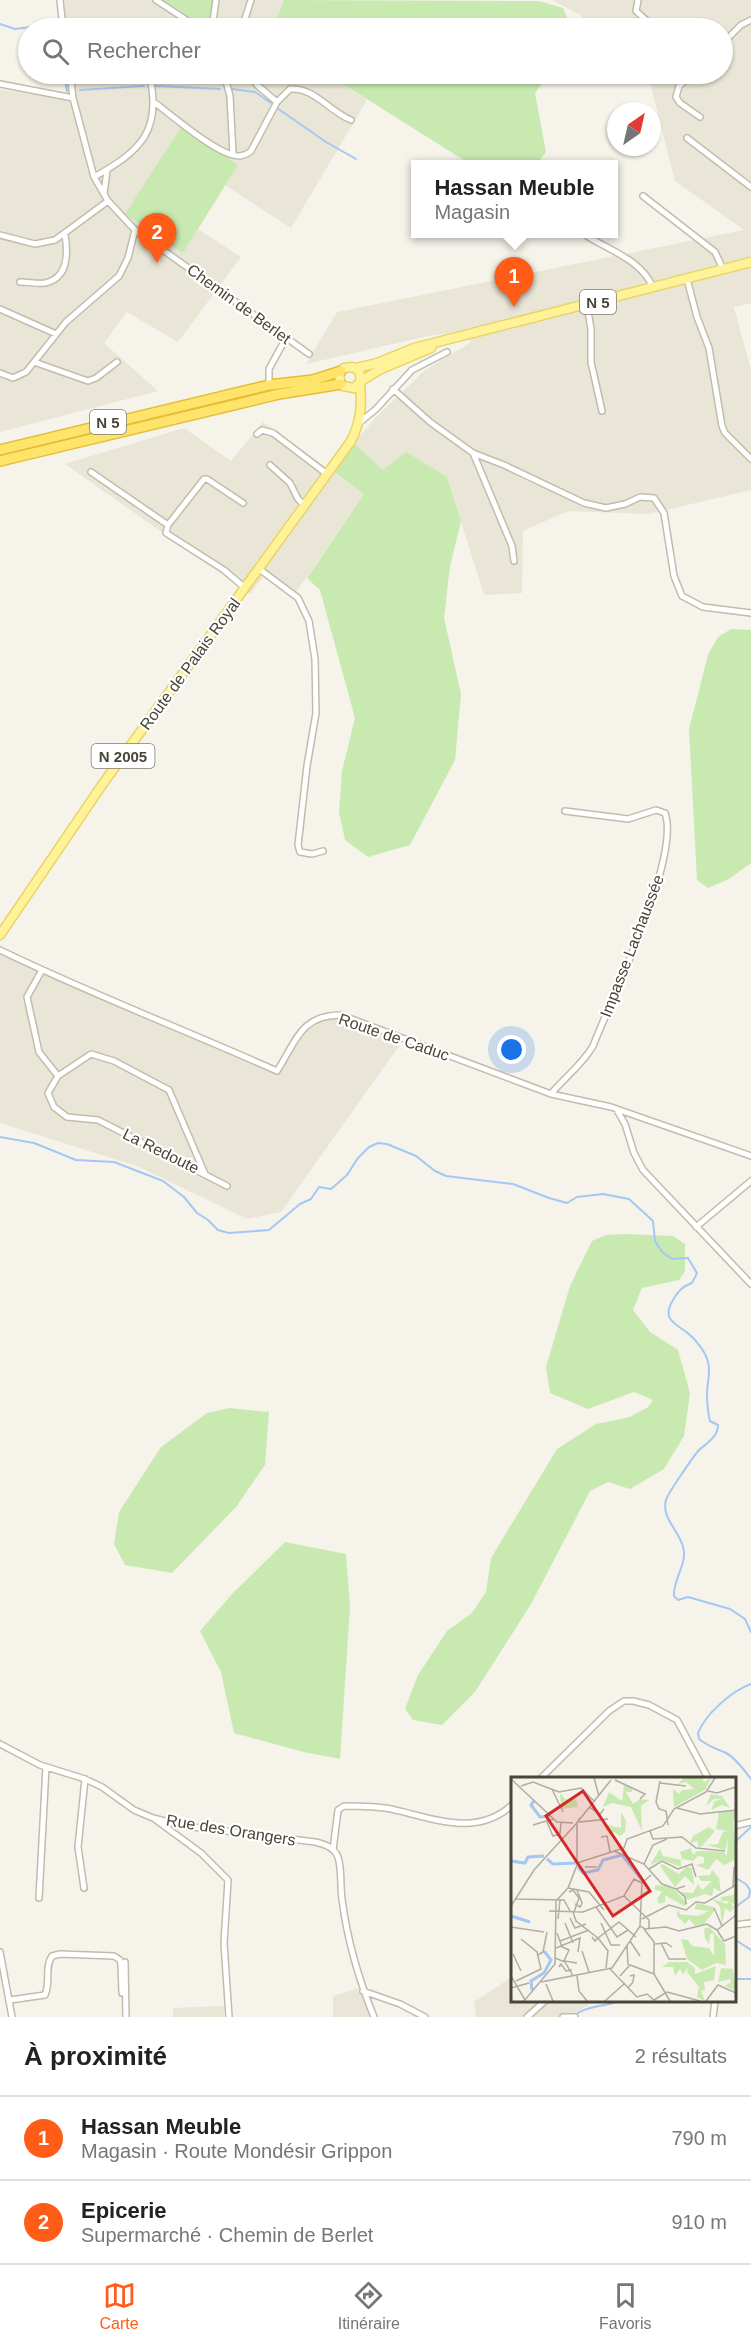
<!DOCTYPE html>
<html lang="fr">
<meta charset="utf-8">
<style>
:root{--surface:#fff;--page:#f6f6f6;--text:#222;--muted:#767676;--line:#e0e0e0;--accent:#ff5d17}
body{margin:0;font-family:Helvetica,sans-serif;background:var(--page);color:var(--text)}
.compass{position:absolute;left:607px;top:102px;width:54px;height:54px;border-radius:50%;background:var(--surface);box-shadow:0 2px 4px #0004;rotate:34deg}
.you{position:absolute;left:512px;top:1050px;width:21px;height:21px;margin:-15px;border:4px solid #fff;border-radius:50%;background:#1a73e8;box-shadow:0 0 0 9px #1a73e833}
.badge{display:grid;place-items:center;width:39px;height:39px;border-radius:50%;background:var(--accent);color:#fff;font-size:20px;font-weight:700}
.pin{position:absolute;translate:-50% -50px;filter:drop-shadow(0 2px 3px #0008)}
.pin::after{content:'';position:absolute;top:32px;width:21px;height:18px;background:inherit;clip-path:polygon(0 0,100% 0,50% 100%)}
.popup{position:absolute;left:411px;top:160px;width:207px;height:78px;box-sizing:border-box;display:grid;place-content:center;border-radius:0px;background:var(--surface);filter:drop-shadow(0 2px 4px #0005);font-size:20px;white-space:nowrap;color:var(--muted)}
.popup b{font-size:22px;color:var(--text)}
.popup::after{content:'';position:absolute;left:50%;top:100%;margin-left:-12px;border:12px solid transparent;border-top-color:var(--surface)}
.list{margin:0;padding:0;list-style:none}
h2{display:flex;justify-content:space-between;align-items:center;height:78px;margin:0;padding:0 24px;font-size:26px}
h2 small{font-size:20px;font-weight:400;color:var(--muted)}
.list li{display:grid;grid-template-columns:39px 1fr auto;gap:18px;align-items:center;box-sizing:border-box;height:84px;padding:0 24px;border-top:2px solid var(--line)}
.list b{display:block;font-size:22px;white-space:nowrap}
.list p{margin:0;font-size:20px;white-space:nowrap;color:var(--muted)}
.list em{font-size:20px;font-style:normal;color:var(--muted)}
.icon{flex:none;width:33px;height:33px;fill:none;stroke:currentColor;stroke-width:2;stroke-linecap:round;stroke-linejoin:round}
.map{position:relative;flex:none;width:751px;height:2017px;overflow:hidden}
.search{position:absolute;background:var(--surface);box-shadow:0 2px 4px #0004;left:18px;right:18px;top:18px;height:66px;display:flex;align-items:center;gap:15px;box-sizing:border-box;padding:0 21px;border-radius:33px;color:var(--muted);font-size:22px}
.sheet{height:246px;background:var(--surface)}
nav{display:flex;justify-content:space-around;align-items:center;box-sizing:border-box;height:84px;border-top:2px solid var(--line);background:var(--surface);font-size:16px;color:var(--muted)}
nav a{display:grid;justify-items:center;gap:3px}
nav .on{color:var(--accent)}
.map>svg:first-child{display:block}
</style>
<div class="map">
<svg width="751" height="2017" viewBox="0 0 751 2017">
<rect width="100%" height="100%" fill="#f5f3ea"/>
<path fill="#e9e6d7" d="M64,0H284L277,18L278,28H67Z
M552,0H751V303L734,307L751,370V490L649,514L568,511L523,531L522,593L484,595L447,477L383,470L354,443L376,417L424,371L471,342L466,331L428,336L306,364L337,312L744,230L675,181L649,78L644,74H722V28H595L580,15Z
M73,74H327L367,100L291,228L225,185L237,165L181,127L183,253L198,229L241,257L178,342L127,312L104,343L158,391L0,432V90L76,100Z
M263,422L364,494L293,597L264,576L250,594L65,464L184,428L231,461Z
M0,955L277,1073L303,1031L313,1022L326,1017L342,1019L402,1042L281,1212L247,1219L137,1166L0,1123Z
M512,1977V2000L594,2001L570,2017H476L474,2002Z
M359,1988L370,2017H333V1996Z
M224,2006V2017H173V2008Z"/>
<path fill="#c8eab1" d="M164,0H213L208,28H199L184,13Z
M284,0L539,1L563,8L571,28H278L277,18Z
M327,74H549L535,93L546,152L537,164H470Z
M181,127L238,165L183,253L125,214Z
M354,443L383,470L406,452L447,477L461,521L450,566L444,618L461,694L455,760L410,845L368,857L345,840L339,812L342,771L355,718L320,590L307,578L364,494L334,472Z
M731,629L751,630V863L729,879L708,888L697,880L689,729L708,655L718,637Z
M625,1234L673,1236L685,1244V1271L679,1280L642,1288L633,1310L650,1332L678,1350L690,1393L684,1436L664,1469L630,1489L608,1482L590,1491L531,1604L475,1692L442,1725L413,1720L405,1709L418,1675L447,1631L472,1613L486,1592L491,1558L557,1449L596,1424L630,1417L648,1407L653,1400L634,1392L588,1409L550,1393L546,1367L570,1286L592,1241L606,1235Z
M229,1408L269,1412L265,1465L236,1507L172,1573L125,1565L114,1544L119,1512L161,1447L207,1413Z
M285,1542L346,1554L350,1607L340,1759L304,1752L234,1733L221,1672L200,1631L232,1594Z"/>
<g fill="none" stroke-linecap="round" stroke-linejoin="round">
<path stroke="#a5c7f3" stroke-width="2" d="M0,24L15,29L54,24L57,28
M64,74L67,91
M156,86L220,89
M232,89L255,92L271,103
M80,90L144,86
M277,108L326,142L356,159
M0,1137L34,1143L76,1160L114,1162L163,1181L184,1197L197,1213L208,1220L218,1230L229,1233L269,1230L300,1204L311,1199L319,1187L331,1189L347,1175L358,1158L369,1147L378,1143L387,1144L416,1156L435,1171L446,1176L513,1184L549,1198L567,1203L577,1197L603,1194L629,1199L653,1221L655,1241L662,1252L672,1259L688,1258L697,1273L692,1283C682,1287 679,1290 673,1300C660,1321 678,1324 690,1335C697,1341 706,1353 708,1362C711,1372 707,1384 707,1394C707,1403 708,1413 710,1421L718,1425C718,1437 707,1443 699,1450C693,1457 668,1493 666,1500C661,1518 679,1530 683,1547C688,1564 673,1578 674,1596L678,1600L688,1597L730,1609L745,1619L751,1632
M751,1684C732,1691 706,1713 698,1733L699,1739C709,1747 715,1748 726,1753C736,1758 744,1770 751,1779
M734,1843L751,1827
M734,1877L746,1884L750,1890L749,1897L734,1908
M734,1939L751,1950
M734,1979H751
M670,2000H671
M578,2013C591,2005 606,2007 621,2000"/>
<defs>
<path id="street" d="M60,0L63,28
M156,0L185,19L195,28
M638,0L636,11L655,28
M212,28L216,0
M242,28L251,0
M722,44L741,25L751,20
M70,74L73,98L94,177L108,201L135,230L309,354
M224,74L230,96L233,155
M250,74L257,85L277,102
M693,74L679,86L676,97L680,103L700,117
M0,84L73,98
M155,103C174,117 212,150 233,155C239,157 246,155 251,151L277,102L290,89C314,87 330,112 351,120
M687,138L751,187
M94,177C141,151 163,130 149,74
M104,194L107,170
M643,196L715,252L723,269
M584,234C607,250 642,259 653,288
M0,235L35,244L55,240L108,201
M687,279L697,317L709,348L722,426L725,433L751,459
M20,282C28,282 38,284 45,283C69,278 68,253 65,235
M587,305L591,329V362L602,411
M0,309L56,334
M34,362L88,381L96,378L117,362
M0,373L13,378L26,372L66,322L119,276L128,258L135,230
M269,385V369L286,338
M393,389L430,422L473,453L504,465L584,503L606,508L625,504L640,497L654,498L664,513L674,576L682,596L703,607L751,613
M359,423L376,409L412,370L447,352
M257,434L262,430L273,433L327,474
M473,453L512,546L514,561
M270,465L290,483L298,499L304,505
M91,472L168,525
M243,503L207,479H204L168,525L166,533L224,570L245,588
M258,568L298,598L309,621L315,659L316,713L307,766L298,845L300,852L312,854L323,851
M0,950C91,994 185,1030 277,1071C296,1042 300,1015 341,1015L551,1094L611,1107L751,1156
M42,970L27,997L39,1052L58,1076
M551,1094C565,1077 582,1065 593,1046C611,999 681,857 665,813L656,810L628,819L565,811
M618,1112L625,1124L634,1153L643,1170L751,1284
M205,1174L169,1090L114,1061L91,1054L58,1076L48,1093L54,1107L67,1117L98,1120L227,1186
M696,1227L751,1181
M0,1744L40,1765L85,1779L102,1787L134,1810L153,1818L185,1826L315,1842C324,1844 334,1847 338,1857C342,1869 340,1885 342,1899C347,1939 359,1980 374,2017
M541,1778L609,1711L624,1701H633L649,1705L677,1720L708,1778
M156,1820L201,1853L228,1880L224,1943L229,2017
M734,1826L751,1822
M333,1850L338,1810L344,1806C360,1806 376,1806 391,1809C433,1818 476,1838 512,1805
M84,1888L78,1847L85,1779
M39,1898L46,1767
M734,1925L751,1923
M0,1952L12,2017
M125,1962L126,2017
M363,1991L400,2004L425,2017
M10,2000L45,1995C51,1982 44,1968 52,1956L60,1954L114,1956L120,1960L121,1964L122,1993
M527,2017L546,2000
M563,2017H575
M713,2017L715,2001"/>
<path id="primary" d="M356,368L377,363L414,348L751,262
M361,381L359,371L353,367L344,368C338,373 338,380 343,386L354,388L361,381L379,370L431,348
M0,935L102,785L351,441C361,422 362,404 360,383"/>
<path id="highway" d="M0,450L269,385L313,380L341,371
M0,461L279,394L341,384"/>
</defs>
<use href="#street" stroke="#c1bdac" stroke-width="8"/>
<use href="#primary" stroke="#e8d565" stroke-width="11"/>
<use href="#highway" stroke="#e3be36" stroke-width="12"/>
<use href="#street" stroke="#fff" stroke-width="5"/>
<use href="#primary" stroke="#fff299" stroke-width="8"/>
<use href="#highway" stroke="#ffe46b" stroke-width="9"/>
</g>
<g text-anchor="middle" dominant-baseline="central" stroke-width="4.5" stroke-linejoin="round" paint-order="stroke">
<g fill="#fff" stroke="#807d73" stroke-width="1.5">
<rect x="580" y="290" width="36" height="24" rx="4.5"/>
<rect x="90" y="410" width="36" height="24" rx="4.5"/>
<rect x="91.5" y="744" width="63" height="24" rx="4.5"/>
</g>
<g font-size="15" font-weight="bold" fill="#494537">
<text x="598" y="302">N 5</text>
<text x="108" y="422">N 5</text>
<text x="123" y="756">N 2005</text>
</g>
<g font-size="16" fill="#494537" stroke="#fff">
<text transform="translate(239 304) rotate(36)">Chemin de Berlet</text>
<text transform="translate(190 664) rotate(-54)">Route de Palais Royal</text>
<text transform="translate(632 946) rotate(-69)">Impasse Lachaussée</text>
<text transform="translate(394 1037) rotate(19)">Route de Caduc</text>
<text transform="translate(161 1151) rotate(26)">La Redoute</text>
<text transform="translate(231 1830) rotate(9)">Rue des Orangers</text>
</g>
</g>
<g transform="translate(511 1777)">
<rect width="225" height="225" fill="#f5f3ea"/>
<path d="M173,1H191L193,5L200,1L194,13L163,30L162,12L168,17L171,13L183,12L175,5L167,7ZM113,8L121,11V15H115L122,27L129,22L138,23L130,29L131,54L120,30L101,26L92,30L98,15L111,24ZM49,16L54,22H65L67,30L50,32ZM200,17L211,19L219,31L211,28L200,33L204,24L211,22H203L195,29ZM220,33L225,35L222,46L225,82L213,88L205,82L197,93L185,88L193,86V80L187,79L182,84L171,82L169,75L180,71L182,78L186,74H196L213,75L216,79L217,62L214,73L196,68L207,67L212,55L217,54L205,52L208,35ZM110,35L115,44L114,55L109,59L103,55L99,59L92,47L110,51ZM198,50L204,54L191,69L188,71L186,64L179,66L182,59ZM149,72L152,79L170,83V90L151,83L139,88ZM151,87L168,97L175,90L181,91L183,108L174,99L164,110L149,89ZM201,93L208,101L210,115L203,111L201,119L194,117L176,123L170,115L182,116L187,107L191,113L201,104H190L187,99L199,98ZM145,108L161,110L177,127L173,129L154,118V125L148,127L146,122L151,115L143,112ZM225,108V127L220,126L223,131L219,135L214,131L211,148L209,130L202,122L216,127L218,124H210V120L222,118ZM186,126L203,130V134L193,147L184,149L178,142L174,147L166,139L167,132L169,137L187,139L198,134L183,132ZM198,150L214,167L215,188L205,186L191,193L176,182L170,162L177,163L181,169L198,171L203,179V157H199L198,167L194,161L193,152ZM158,185H176L184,191V197L205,189L203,203L193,205L194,213L190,214L194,224L186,220L188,210L176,195L177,190L172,198L169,192L164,199L162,190H151ZM210,191L222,192L225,214L214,209L220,205L219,202L207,205Z" fill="#c8eab1"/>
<path fill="none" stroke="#a5c7f3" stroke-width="3" d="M23,24L20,28L29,40L39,39M36,82L42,87L65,86M0,84L14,86L17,80L33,79M67,90L72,96L87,93L92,83L111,78L135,108M0,139L19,145M21,213L20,204L33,196L40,183L33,174"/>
<path fill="none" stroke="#b0ada2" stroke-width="1.5" d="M83,1L88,19M0,2L46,45L62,46M104,3L134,17L129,22M149,4L145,25L148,32L155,34L157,48M149,6L175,9M10,9L22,5L48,15L70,11L83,24M41,12L52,35M197,14L206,16L225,10M78,30L89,37L93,32M166,31L189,37L225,33M69,41L65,47L100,3M36,45L42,59L49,57L50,46M68,45L97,42M22,48L42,42M139,54L142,62L171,60L185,71L214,74M90,60L96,59L99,75M103,74L133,87L151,107L165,112L174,109M66,86L113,71L116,62L152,49L163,32L195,15L204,1M133,87L142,68L156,62M84,90H74H86M138,92L151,84L167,92L181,87L185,100M222,109L223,90M57,111L78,115L93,133M165,112L174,120L175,127M58,115L62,113L68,121L63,135M113,119L138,143V151M5,122L53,123L59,134M64,127L69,130L71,126L66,113M0,129L23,93L65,47M85,130L106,160L117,153M203,131L211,149M38,134L72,135L113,119L123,102L131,106M62,135L65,144L87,161L108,145L125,160M59,141L64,151L75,147M47,142L49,123M131,142L158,128L175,133L185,125L194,126L225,108M54,146L62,166M90,146L100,168H109M129,149L131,106L140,98M133,152L143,165V197L159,224M206,153L213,164L225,159M46,156L51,170L58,173L53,184L66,186M0,158V150L33,155M81,160L84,164L87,161L97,174L95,191M49,164L78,153M119,164L129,179M150,166L158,182H175M144,167L155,166L161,170M116,168L117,188M45,171L69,161L67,175M71,174L78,195M2,177L10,194M27,178L32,175L36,155M44,181L54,185L62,199M48,190L50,187L55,194L61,193M99,192L126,220L136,217L143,223L156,215M0,199L14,223M66,199L68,214L76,224M109,199L119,188L143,197M5,204L30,192L26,175L10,162M30,205L101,191L129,149L134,152L155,150L168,154L196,147L206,153L225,138M35,207L42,224M0,211L18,206M117,211L122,205L123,198L119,199M156,215L189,224M13,224L44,187L45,124L57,111L66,88V46M94,224L114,206M195,224L207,208L225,216"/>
<path fill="#d62828" fill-opacity="0.15" stroke="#d62828" stroke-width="3" d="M72,14L139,114L102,139L35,39Z"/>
<rect width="225" height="225" fill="none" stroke="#494537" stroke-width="3"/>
</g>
</svg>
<svg class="compass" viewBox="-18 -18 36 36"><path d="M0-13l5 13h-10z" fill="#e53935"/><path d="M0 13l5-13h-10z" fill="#767676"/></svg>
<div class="you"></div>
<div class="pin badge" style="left:514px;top:307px">1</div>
<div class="popup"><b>Hassan Meuble</b>Magasin</div>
<div class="pin badge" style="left:157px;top:263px">2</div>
<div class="search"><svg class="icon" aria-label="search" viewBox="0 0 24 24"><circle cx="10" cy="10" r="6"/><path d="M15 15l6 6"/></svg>Rechercher</div>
</div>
<section class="sheet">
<h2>À proximité<small>2 résultats</small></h2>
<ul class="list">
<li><span class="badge">1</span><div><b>Hassan Meuble</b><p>Magasin · Route Mondésir Grippon</p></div><em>790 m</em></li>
<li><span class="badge">2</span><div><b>Epicerie</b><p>Supermarché · Chemin de Berlet</p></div><em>910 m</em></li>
</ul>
</section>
<nav>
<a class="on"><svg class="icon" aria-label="map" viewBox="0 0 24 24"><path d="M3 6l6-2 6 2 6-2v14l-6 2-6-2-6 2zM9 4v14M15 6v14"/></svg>Carte</a>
<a><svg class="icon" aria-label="directions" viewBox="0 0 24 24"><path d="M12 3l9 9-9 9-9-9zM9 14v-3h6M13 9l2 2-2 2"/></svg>Itinéraire</a>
<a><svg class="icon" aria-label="saved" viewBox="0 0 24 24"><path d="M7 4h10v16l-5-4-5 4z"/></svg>Favoris</a>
</nav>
